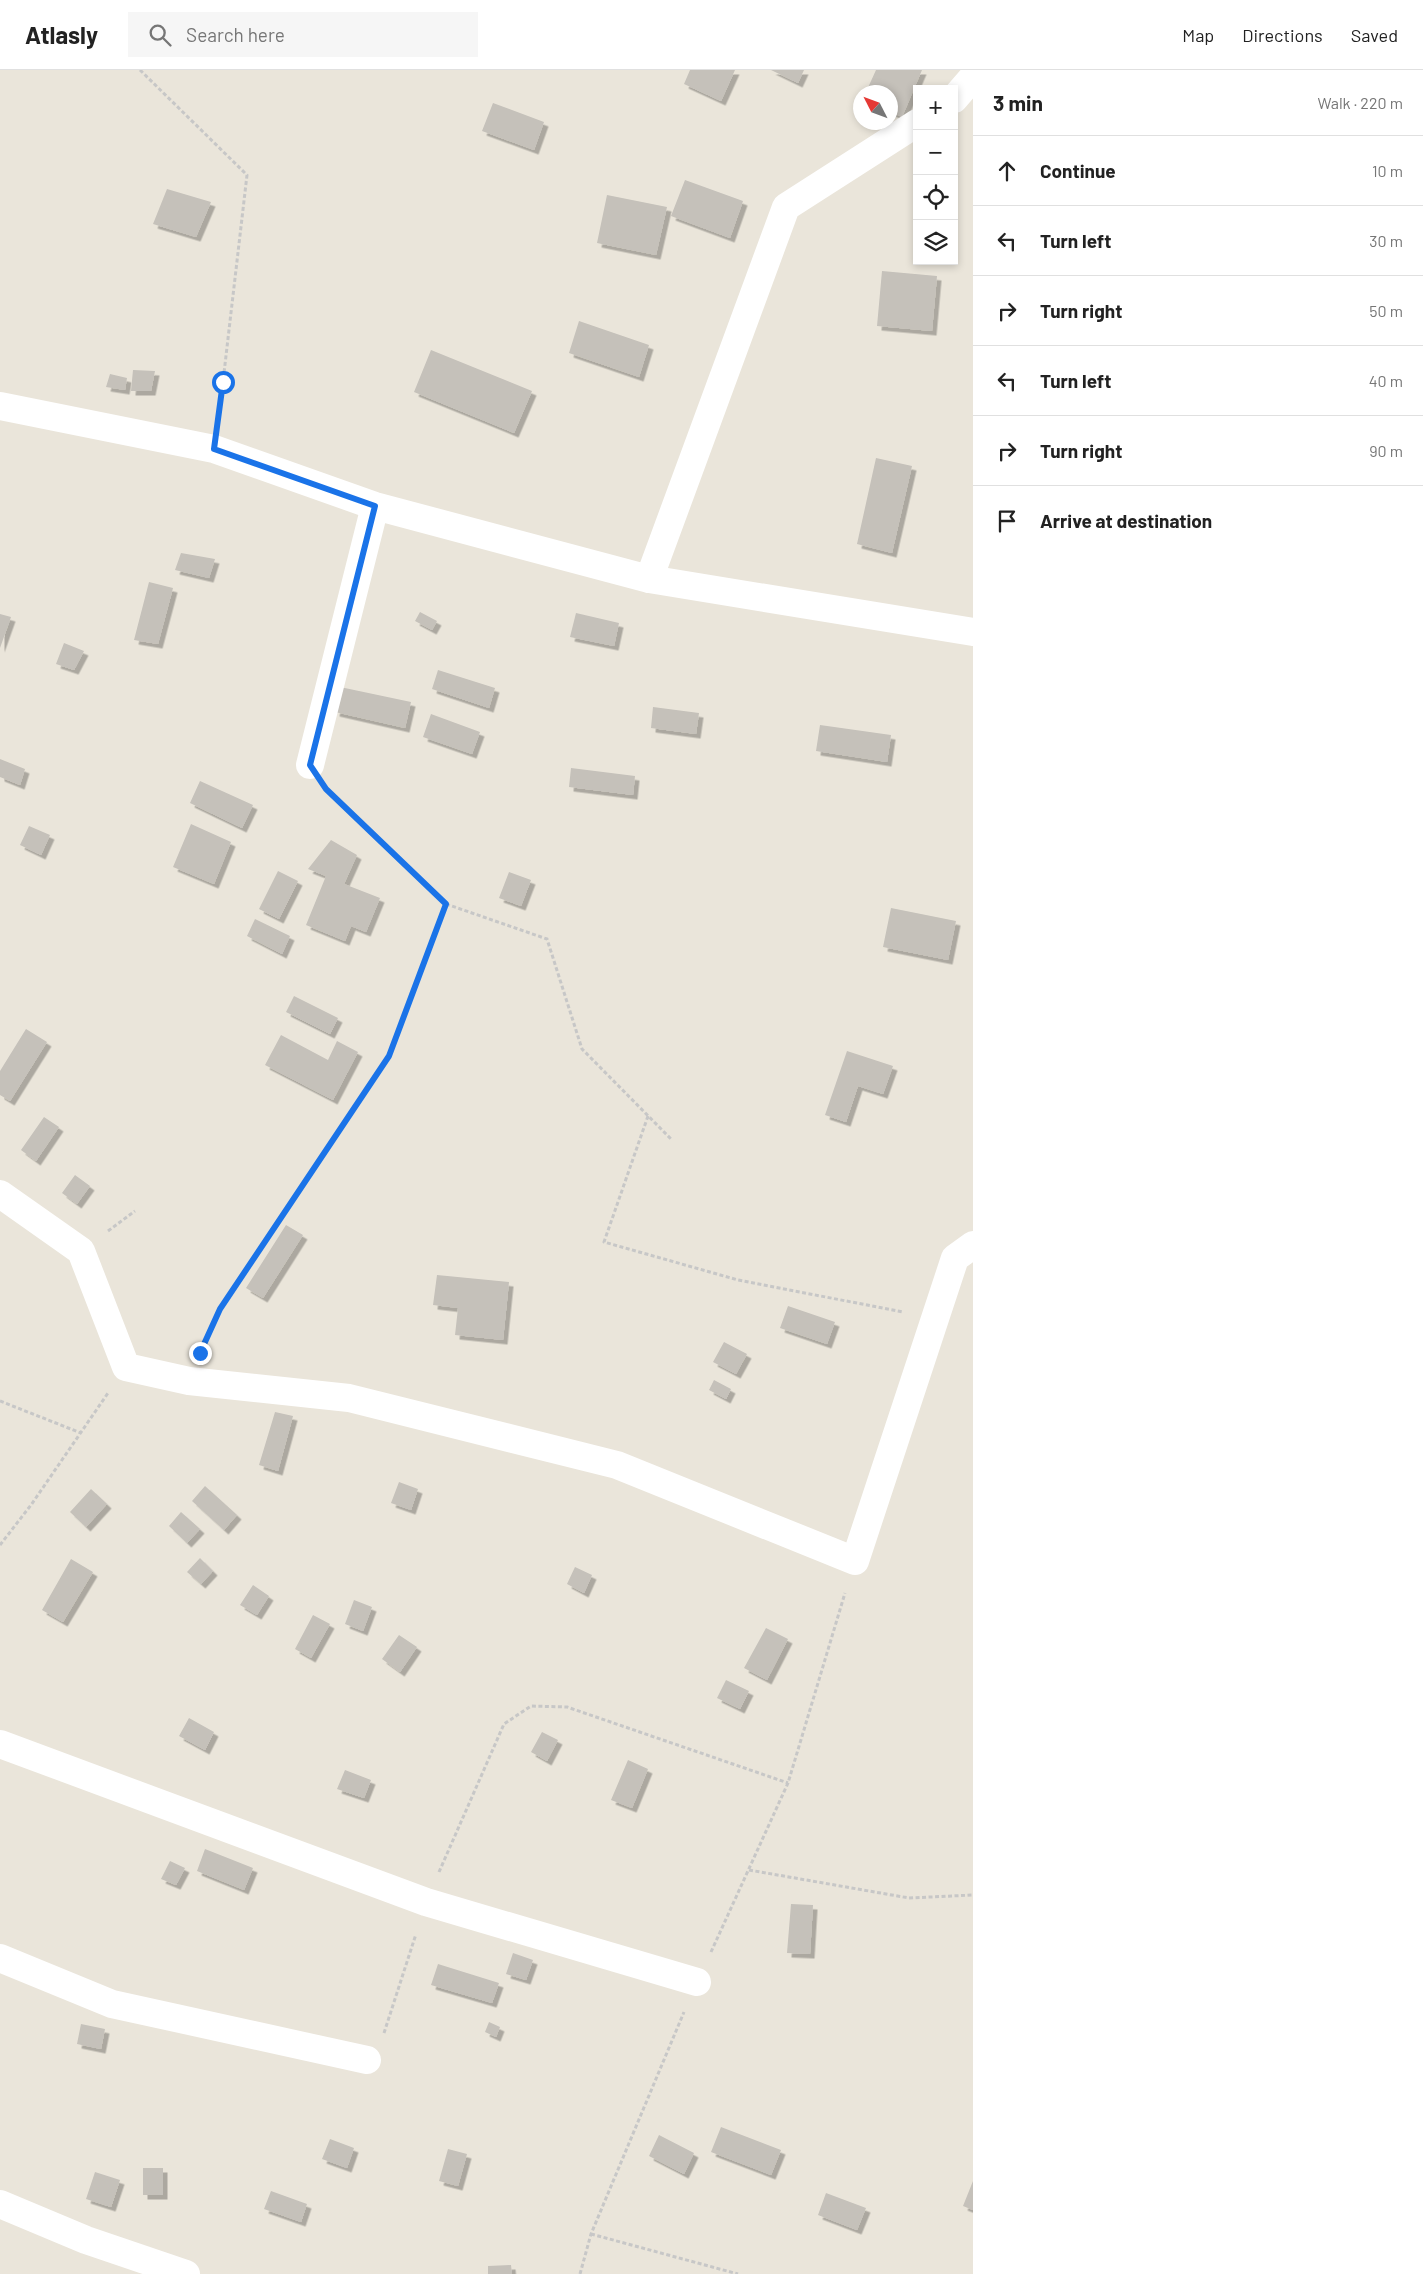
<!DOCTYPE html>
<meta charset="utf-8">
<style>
:root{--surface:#fff;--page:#f6f6f6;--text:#222;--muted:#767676;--line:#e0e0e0}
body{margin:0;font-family:Barlow,sans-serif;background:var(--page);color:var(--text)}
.controls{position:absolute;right:15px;top:15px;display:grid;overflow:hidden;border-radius:0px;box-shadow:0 2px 8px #0003}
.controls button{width:45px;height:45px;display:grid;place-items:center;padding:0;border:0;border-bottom:1px solid var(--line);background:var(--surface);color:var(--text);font:25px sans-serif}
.compass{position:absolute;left:853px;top:15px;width:45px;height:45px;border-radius:50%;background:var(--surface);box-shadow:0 2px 8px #0003;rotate:312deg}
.stop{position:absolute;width:15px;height:15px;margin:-11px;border:4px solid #1a73e8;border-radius:50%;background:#fff}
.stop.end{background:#1a73e8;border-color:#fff;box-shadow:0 1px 5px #0008}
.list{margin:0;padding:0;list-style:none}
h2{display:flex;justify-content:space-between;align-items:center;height:65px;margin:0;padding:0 20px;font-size:21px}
h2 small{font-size:16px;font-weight:400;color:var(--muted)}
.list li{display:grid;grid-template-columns:32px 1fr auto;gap:15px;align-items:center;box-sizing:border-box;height:70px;padding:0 20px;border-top:1px solid var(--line)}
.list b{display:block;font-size:19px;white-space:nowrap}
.list em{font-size:16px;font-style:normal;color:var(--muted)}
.icon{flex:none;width:28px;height:28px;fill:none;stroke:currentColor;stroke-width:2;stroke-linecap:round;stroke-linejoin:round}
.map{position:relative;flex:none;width:973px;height:2204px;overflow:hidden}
header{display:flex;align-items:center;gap:30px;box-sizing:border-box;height:70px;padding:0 25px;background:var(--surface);border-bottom:1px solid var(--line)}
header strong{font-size:24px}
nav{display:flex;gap:28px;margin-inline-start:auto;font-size:18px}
.search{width:350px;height:45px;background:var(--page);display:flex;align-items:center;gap:12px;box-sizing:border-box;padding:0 18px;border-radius:0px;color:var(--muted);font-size:19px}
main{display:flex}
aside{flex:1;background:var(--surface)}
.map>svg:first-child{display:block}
</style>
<header>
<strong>Atlasly</strong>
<div class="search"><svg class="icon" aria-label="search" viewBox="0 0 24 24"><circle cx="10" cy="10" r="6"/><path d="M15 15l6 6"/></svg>Search here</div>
<nav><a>Map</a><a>Directions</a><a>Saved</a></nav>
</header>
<main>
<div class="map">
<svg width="973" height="2204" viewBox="0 0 973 2204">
<defs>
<filter id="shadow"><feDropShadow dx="4.5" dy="4.5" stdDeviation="0" flood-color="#0004"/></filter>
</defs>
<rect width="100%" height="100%" fill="#eae5da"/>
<path fill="#c5c1ba" filter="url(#shadow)" d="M690,0H735L721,31L684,14Z
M771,0H804L798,13Z
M876,0H922L902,47L891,42V22H866Z
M493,33L544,52L534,80L482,61Z
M685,110L743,131L730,168L671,146Z
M167,119L211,132L196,167L153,154Z
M607,125L667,137L656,185L597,173Z
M882,201L937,206L932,261L877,256Z
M579,251L649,275L639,307L569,283Z
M431,280L532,321L514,363L414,322Z
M133,300L155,301L151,321H131Z
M110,304L127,308L125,320L106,317Z
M876,388L912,396L892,483L857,474Z
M181,483L215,489L209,508L175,500Z
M149,512L173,518L158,574L134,570Z
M420,542L437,551L432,560L415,551Z
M576,543L619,553L614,576L570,567Z
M0,544L11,547L0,578Z
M64,573L84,581L74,600L56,594Z
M438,600L495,618L489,638L432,619Z
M340,617L411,632L405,658L335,642Z
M653,637L699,643L696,664L651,658Z
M431,644L480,662L472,684L423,667Z
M820,655L891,665L887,692L816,681Z
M0,689L25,699L20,715L0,707Z
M571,698L635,706L633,725L569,717Z
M200,711L253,735L242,758L190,733Z
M191,754L231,772L214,814L173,797Z
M29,756L50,765L41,785L20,775Z
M331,770L357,785L344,814L380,828L366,862L351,856L345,871L306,855L326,806L308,799Z
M278,801L298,811L279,849L259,839Z
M509,802L531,810L521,836L499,828Z
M891,838L956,851L948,890L883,877Z
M255,849L290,866L282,884L247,866Z
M294,926L338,948L330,964L286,942Z
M26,959L47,972L10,1031L0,1025V1001Z
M281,965L328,990L337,971L358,982L333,1030L265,995Z
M847,981L893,996L883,1024L858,1016L846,1052L825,1045Z
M44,1047L59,1057L36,1091L21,1080Z
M75,1105L90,1116L77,1134L62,1123Z
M286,1155L303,1165L263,1228L246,1218Z
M437,1205L509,1212L503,1270L455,1265L458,1238L433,1235Z
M788,1236L835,1252L827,1274L780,1258Z
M724,1272L747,1284L736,1304L713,1292Z
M714,1310L731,1319L726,1329L709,1320Z
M275,1342L293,1346L278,1401L259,1395Z
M399,1412L418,1419L411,1440L391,1433Z
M205,1416L237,1445L224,1460L192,1431Z
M91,1419L107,1434L86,1457L70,1442Z
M181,1442L200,1459L187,1473L169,1456Z
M200,1488L213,1501L201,1514L187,1502Z
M71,1489L93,1502L63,1552L42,1540Z
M575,1497L592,1505L584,1523L567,1514Z
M253,1515L269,1526L257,1545L240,1535Z
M354,1530L372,1537L363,1561L345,1554Z
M313,1545L330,1554L311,1588L295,1579Z
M766,1558L788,1569L767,1610L744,1598Z
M399,1565L417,1577L400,1602L382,1589Z
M726,1610L749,1621L740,1639L717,1628Z
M189,1648L214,1662L205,1680L179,1666Z
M542,1662L558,1670L547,1691L531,1682Z
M628,1690L648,1699L632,1738L611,1730Z
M345,1700L371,1710L364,1728L337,1719Z
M205,1779L253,1798L244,1820L197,1801Z
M170,1791L185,1798L176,1815L161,1809Z
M791,1834L813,1835L810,1884L787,1883Z
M513,1883L533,1890L526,1910L506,1904Z
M438,1894L499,1913L492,1933L431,1915Z
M489,1952L500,1957L496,1967L485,1962Z
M81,1954L105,1959L101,1979L77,1974Z
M721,2057L781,2080L771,2105L711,2082Z
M659,2065L694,2083L684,2104L649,2086Z
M330,2069L354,2078L347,2098L322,2089Z
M448,2079L467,2084L458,2116L439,2111Z
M143,2098H163V2125H143Z
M95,2102L120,2110L111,2137L86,2129Z
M973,2111V2140L963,2136Z
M271,2121L307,2134L301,2152L264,2139Z
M826,2123L866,2138L857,2160L818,2145Z
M511,2195L512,2204H488V2196Z"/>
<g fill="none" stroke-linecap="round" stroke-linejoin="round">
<path stroke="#c7c7c7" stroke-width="3" stroke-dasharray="4 2.5" stroke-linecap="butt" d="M140,0L247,105L219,346
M446,834L547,869L582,979L671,1069
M648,1046L604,1172L738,1210L903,1242
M108,1161L135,1141
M201,1280L220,1239L389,986L446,834L329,722
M0,1331L81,1363
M0,1475L31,1435L108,1323
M749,1800L909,1828L973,1825
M439,1802L504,1654L531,1636L567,1637L788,1713
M711,1882L788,1713L845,1523
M384,1963L416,1864
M591,2164L738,2204
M580,2204L591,2164L684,1942"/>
<path stroke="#fff" stroke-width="28" d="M954,29L973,7
M0,336L214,379L375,436L649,509L973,562
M649,509L786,137L917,53
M310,695L375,436
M0,1124L81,1181L126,1297L189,1311L349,1328L617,1395L855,1491L955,1188L973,1175
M0,1674L426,1832L697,1912
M0,1888L112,1934L367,1990
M0,2134L86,2170L186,2204"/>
</g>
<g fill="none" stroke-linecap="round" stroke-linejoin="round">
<path stroke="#1a73e8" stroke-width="6" d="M200,1283L220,1239L389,986L446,834L326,719L310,695L375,436L214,379L223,312"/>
</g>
</svg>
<div class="controls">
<button>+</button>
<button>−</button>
<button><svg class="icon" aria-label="locate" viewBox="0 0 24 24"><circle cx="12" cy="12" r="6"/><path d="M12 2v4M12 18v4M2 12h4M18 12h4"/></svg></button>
<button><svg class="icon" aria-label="layers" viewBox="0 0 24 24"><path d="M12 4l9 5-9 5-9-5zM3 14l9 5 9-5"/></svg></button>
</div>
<svg class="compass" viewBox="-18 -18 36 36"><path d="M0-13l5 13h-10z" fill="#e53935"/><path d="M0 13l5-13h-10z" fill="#767676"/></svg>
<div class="stop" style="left:223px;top:312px"></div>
<div class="stop end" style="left:200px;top:1283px"></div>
</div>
<aside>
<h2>3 min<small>Walk · 220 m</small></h2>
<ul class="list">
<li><svg class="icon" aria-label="ahead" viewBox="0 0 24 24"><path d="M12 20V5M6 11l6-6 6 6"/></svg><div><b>Continue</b></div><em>10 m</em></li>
<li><svg class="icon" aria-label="left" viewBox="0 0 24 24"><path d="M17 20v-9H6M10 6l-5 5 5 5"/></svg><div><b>Turn left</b></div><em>30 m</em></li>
<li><svg class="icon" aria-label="right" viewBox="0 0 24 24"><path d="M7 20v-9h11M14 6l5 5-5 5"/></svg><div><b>Turn right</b></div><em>50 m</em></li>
<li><svg class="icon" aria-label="left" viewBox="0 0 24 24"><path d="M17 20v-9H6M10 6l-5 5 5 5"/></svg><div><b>Turn left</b></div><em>40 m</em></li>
<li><svg class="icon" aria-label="right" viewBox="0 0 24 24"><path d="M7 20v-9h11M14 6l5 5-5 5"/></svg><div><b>Turn right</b></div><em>90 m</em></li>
<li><svg class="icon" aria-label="arrive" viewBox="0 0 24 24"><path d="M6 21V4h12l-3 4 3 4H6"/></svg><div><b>Arrive at destination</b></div></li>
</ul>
</aside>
</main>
